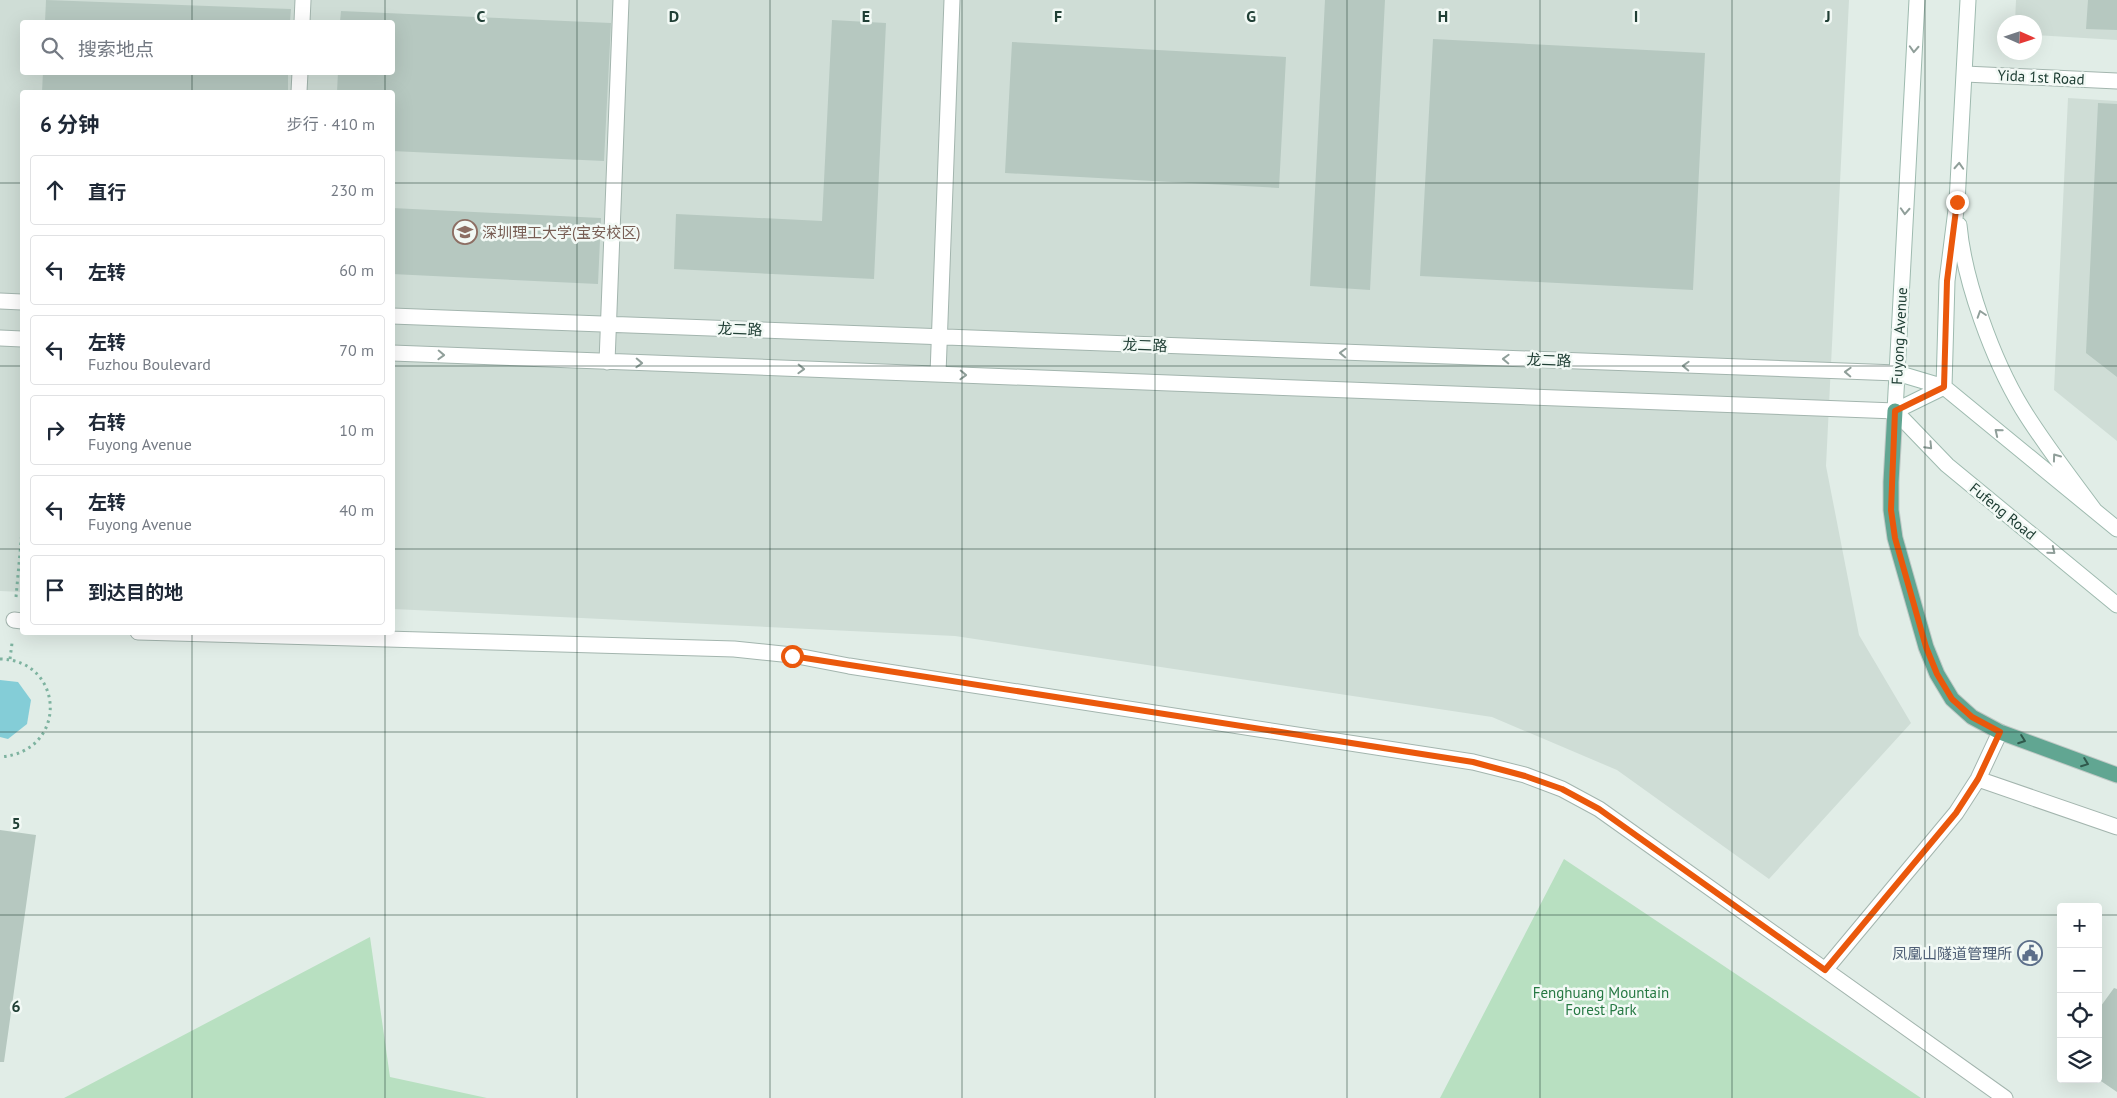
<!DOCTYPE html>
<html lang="zh">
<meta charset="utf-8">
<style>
:root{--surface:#fff;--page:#f6f6f7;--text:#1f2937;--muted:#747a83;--line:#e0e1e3}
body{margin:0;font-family:"PT Sans","Noto Sans SC",sans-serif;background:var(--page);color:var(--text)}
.controls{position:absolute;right:15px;bottom:15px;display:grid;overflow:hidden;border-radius:5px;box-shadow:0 5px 20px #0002}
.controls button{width:45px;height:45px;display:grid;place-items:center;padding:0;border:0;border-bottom:1px solid var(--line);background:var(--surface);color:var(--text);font:25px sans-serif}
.compass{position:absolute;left:1997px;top:15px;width:45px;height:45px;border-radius:50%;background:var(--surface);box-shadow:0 5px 20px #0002;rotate:93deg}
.stop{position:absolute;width:15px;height:15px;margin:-11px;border:4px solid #ea580c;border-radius:50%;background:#fff}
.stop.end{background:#ea580c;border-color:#fff;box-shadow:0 1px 5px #0008}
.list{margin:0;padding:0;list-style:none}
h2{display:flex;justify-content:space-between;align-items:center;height:65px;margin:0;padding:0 20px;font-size:21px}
h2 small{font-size:16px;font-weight:400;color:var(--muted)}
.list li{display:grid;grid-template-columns:32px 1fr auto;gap:15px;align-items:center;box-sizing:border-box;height:70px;margin:0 10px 10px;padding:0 10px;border:1px solid var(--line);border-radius:5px}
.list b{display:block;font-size:19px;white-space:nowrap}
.list p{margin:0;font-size:16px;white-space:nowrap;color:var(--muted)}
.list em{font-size:16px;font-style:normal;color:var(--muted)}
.icon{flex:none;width:28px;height:28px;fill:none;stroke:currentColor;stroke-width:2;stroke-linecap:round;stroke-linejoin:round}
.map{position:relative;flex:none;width:2117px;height:1098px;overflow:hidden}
.search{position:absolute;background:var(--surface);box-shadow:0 5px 20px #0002;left:20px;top:20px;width:375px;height:55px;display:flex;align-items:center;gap:12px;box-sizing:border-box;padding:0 18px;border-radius:5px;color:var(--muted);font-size:19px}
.panel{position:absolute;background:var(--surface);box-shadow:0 5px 20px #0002;left:20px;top:90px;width:375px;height:545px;border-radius:5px}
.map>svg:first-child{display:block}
</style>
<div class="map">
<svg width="2117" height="1098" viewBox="0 0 2117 1098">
<rect width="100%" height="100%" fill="#e1ede7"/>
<path fill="#cfddd6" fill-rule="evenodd" d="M0,0H1849L1826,466L1859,635L1911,723L1769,879L1617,770L1492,717L955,636L393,609L392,92H22V592L0,591ZM22,22H392V72H22Z
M2016,0H2117V40L2035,35L2034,22H2015Z
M2068,98L2117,101V441L2054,390Z"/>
<path fill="#b8e0c1" d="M1564,859L1921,1098H1440Z
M370,937L390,1077L487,1098H64Z"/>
<path fill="#84cdd7" d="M0,680L18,682L31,700L27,724L8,739L0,737Z"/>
<path fill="#b6c8c0" d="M46,0L291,9L290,22H45Z
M1325,0H1385L1370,290L1310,286Z
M2088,0H2117V30L2086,29Z
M341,11L611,23L604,161L392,151V92H337L338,72H392V22H340Z
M832,20L886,23L874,279L674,269L676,214L822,221Z
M1433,39L1705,53L1693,290L1420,276Z
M1012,42L1286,57L1279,188L1005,173Z
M43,72H288V92H42Z
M2098,103L2117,104V377L2086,353Z
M392,208L601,218L598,284L392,274Z
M0,830L36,835L4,1062H0Z
M2114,988L2117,989V1092L2098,1079V1010Z"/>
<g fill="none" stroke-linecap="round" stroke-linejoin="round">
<defs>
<path id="street" d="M302,22L303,0
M1965,74L2117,81
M299,92L300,72
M0,301L22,302
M392,316L1897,373
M0,338L22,339
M392,353L1895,411
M607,362L621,0
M938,374L952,0
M14,620L22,621
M138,632L734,649L792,655L849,666L1473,762L1525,775L1562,789L1599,809L2005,1098
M1978,779L2117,827
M1825,970L1956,813L1978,779L2000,732"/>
<path id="secondary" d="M1959,225C1964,281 1993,360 2022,408C2044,444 2070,477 2095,511
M1897,373L1944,387L2117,529
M1895,411L1944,387L1947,281L1957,202L1968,0
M1895,411L1917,0
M1895,411L1947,465L2117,605"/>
<path id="primary" d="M1895,411L1891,482V510L1895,538L1926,647L1937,674L1952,699L1972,717L2000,732L2117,775"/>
</defs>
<use href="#street" stroke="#a3b5ae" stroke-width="17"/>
<use href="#secondary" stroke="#9ebaaf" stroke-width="17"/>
<use href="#primary" stroke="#c1c9c6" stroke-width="17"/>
<path stroke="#7eb3a0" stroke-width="3" stroke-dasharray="2.5 4" stroke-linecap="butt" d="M16,597L22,531
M0,659C65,660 69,752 0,757
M10,659L12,643"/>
<use href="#street" stroke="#fff" stroke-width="15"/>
<use href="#secondary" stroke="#fff" stroke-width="15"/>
<use href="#primary" stroke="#61a692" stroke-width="15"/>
</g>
<defs><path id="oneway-chevron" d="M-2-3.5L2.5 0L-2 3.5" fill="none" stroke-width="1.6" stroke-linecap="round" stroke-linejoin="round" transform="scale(1.25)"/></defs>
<g stroke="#909f9a">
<use href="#oneway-chevron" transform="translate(1914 49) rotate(93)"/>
<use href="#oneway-chevron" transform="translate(1959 166) rotate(-87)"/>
<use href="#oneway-chevron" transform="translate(1905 211) rotate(93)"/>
<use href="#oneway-chevron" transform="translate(1981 314) rotate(-108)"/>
<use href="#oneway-chevron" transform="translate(1343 353) rotate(-178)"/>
<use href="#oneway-chevron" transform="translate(441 355) rotate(2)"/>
<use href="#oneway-chevron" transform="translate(1506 359) rotate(-178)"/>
<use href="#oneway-chevron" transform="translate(639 363) rotate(2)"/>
<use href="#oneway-chevron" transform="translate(1686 366) rotate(-178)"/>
<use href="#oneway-chevron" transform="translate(801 369) rotate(2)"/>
<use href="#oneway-chevron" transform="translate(1848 372) rotate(-178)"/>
<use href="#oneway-chevron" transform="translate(963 375) rotate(2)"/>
<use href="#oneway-chevron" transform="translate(1998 432) rotate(-141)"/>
<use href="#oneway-chevron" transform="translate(1929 446) rotate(46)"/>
<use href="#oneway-chevron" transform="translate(2056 457) rotate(-126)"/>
<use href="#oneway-chevron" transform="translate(2052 551) rotate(39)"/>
</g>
<g stroke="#30594c">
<use href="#oneway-chevron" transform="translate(2022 740) rotate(20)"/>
<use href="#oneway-chevron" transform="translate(2085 763) rotate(21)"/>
</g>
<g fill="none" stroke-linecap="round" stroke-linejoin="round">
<path stroke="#ea580c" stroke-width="6" d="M792,656L1473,762L1525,776L1562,789L1599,809L1825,970L1956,813L1978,779L2000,732L1972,717L1952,699L1937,674L1926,647L1895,538L1891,510L1895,411L1944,387L1947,281L1957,202"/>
</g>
<path fill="none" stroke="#203f35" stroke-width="1" stroke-opacity="0.55" d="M192,0V22M385,0V22M577,0V1098M770,0V1098M962,0V1098M1155,0V1098M1347,0V1098M1540,0V1098M1732,0V1098M1925,0V1098M192,72V92M385,72V92M0,183H22M392,183H2117M0,366H22M392,366H2117M0,549H22M392,549H2117M192,632V1098M385,632V1098M0,732H2117M0,915H2061M2098,915H2117"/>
<defs>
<symbol id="university-ring" viewBox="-11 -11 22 22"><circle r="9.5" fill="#f2f9f5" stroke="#8d6e63" stroke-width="1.5"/><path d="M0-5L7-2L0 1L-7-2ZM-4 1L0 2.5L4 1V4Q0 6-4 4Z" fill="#8d6e63"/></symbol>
<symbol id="civic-ring" viewBox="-11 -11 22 22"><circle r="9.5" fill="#f2f9f5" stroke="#5c6f8a" stroke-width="1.5"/><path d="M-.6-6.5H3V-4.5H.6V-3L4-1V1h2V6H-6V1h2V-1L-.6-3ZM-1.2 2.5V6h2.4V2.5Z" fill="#5c6f8a"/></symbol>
</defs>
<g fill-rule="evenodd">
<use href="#university-ring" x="451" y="218" width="28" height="28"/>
<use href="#civic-ring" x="2016" y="939" width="28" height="28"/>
</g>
<g text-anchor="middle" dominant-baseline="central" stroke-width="5" stroke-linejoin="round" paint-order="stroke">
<g font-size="15" fill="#203f35" stroke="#f2f9f5">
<text transform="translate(2041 77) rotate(3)">Yida 1st Road</text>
<text transform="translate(740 329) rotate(2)">龙二路</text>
<text transform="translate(1899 336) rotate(-87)">Fuyong Avenue</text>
<text transform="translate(1145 345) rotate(2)">龙二路</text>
<text transform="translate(1549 360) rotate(2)">龙二路</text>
<text transform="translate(2003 511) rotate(39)">Fufeng Road</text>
</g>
<g font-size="15" fill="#785e54" stroke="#f2f9f5" text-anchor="start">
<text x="482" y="232">深圳理工大学(宝安校区)</text>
</g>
<g font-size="15" fill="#4e5e75" stroke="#f2f9f5" text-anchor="end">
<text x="2012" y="953">凤凰山隧道管理所</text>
</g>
<g font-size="15" fill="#267943" stroke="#f2f9f5">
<text x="1601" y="992">Fenghuang Mountain<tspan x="1601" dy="17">Forest Park</tspan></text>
</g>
</g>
<g font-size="16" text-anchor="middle" font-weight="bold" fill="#203f35" stroke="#f2f9f5" stroke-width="5" stroke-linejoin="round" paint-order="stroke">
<text x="481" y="22">C</text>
<text x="674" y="22">D</text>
<text x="866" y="22">E</text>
<text x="1058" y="22">F</text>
<text x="1251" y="22">G</text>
<text x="1443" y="22">H</text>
<text x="1636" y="22">I</text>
<text x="1828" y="22">J</text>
<text x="16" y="829">5</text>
<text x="16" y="1012">6</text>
</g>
</svg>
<div class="controls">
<button>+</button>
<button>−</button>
<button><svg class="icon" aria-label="locate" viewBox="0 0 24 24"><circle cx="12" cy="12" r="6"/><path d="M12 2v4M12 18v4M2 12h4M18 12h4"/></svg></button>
<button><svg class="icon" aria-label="layers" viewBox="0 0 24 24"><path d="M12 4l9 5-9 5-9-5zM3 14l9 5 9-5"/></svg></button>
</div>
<svg class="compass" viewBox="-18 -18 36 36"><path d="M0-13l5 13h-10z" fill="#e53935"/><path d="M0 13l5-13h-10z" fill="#747a83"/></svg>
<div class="stop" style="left:792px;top:656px"></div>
<div class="stop end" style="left:1957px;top:202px"></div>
<div class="search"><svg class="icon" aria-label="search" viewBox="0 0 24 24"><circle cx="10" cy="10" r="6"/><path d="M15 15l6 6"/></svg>搜索地点</div>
<section class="panel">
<h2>6 分钟<small>步行 · 410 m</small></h2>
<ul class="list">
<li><svg class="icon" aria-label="ahead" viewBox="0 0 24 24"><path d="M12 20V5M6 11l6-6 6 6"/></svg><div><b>直行</b></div><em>230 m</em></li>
<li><svg class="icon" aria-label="left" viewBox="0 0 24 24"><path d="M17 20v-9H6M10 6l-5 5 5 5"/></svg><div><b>左转</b></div><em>60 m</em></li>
<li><svg class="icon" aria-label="left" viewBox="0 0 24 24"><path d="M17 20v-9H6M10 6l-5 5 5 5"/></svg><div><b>左转</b><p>Fuzhou Boulevard</p></div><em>70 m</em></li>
<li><svg class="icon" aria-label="right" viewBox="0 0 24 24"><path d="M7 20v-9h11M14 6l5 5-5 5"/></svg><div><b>右转</b><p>Fuyong Avenue</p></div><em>10 m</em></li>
<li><svg class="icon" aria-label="left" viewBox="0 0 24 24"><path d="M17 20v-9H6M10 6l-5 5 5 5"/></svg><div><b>左转</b><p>Fuyong Avenue</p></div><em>40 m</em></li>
<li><svg class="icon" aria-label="arrive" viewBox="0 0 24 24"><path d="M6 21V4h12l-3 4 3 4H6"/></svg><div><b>到达目的地</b></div></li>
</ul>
</section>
</div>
